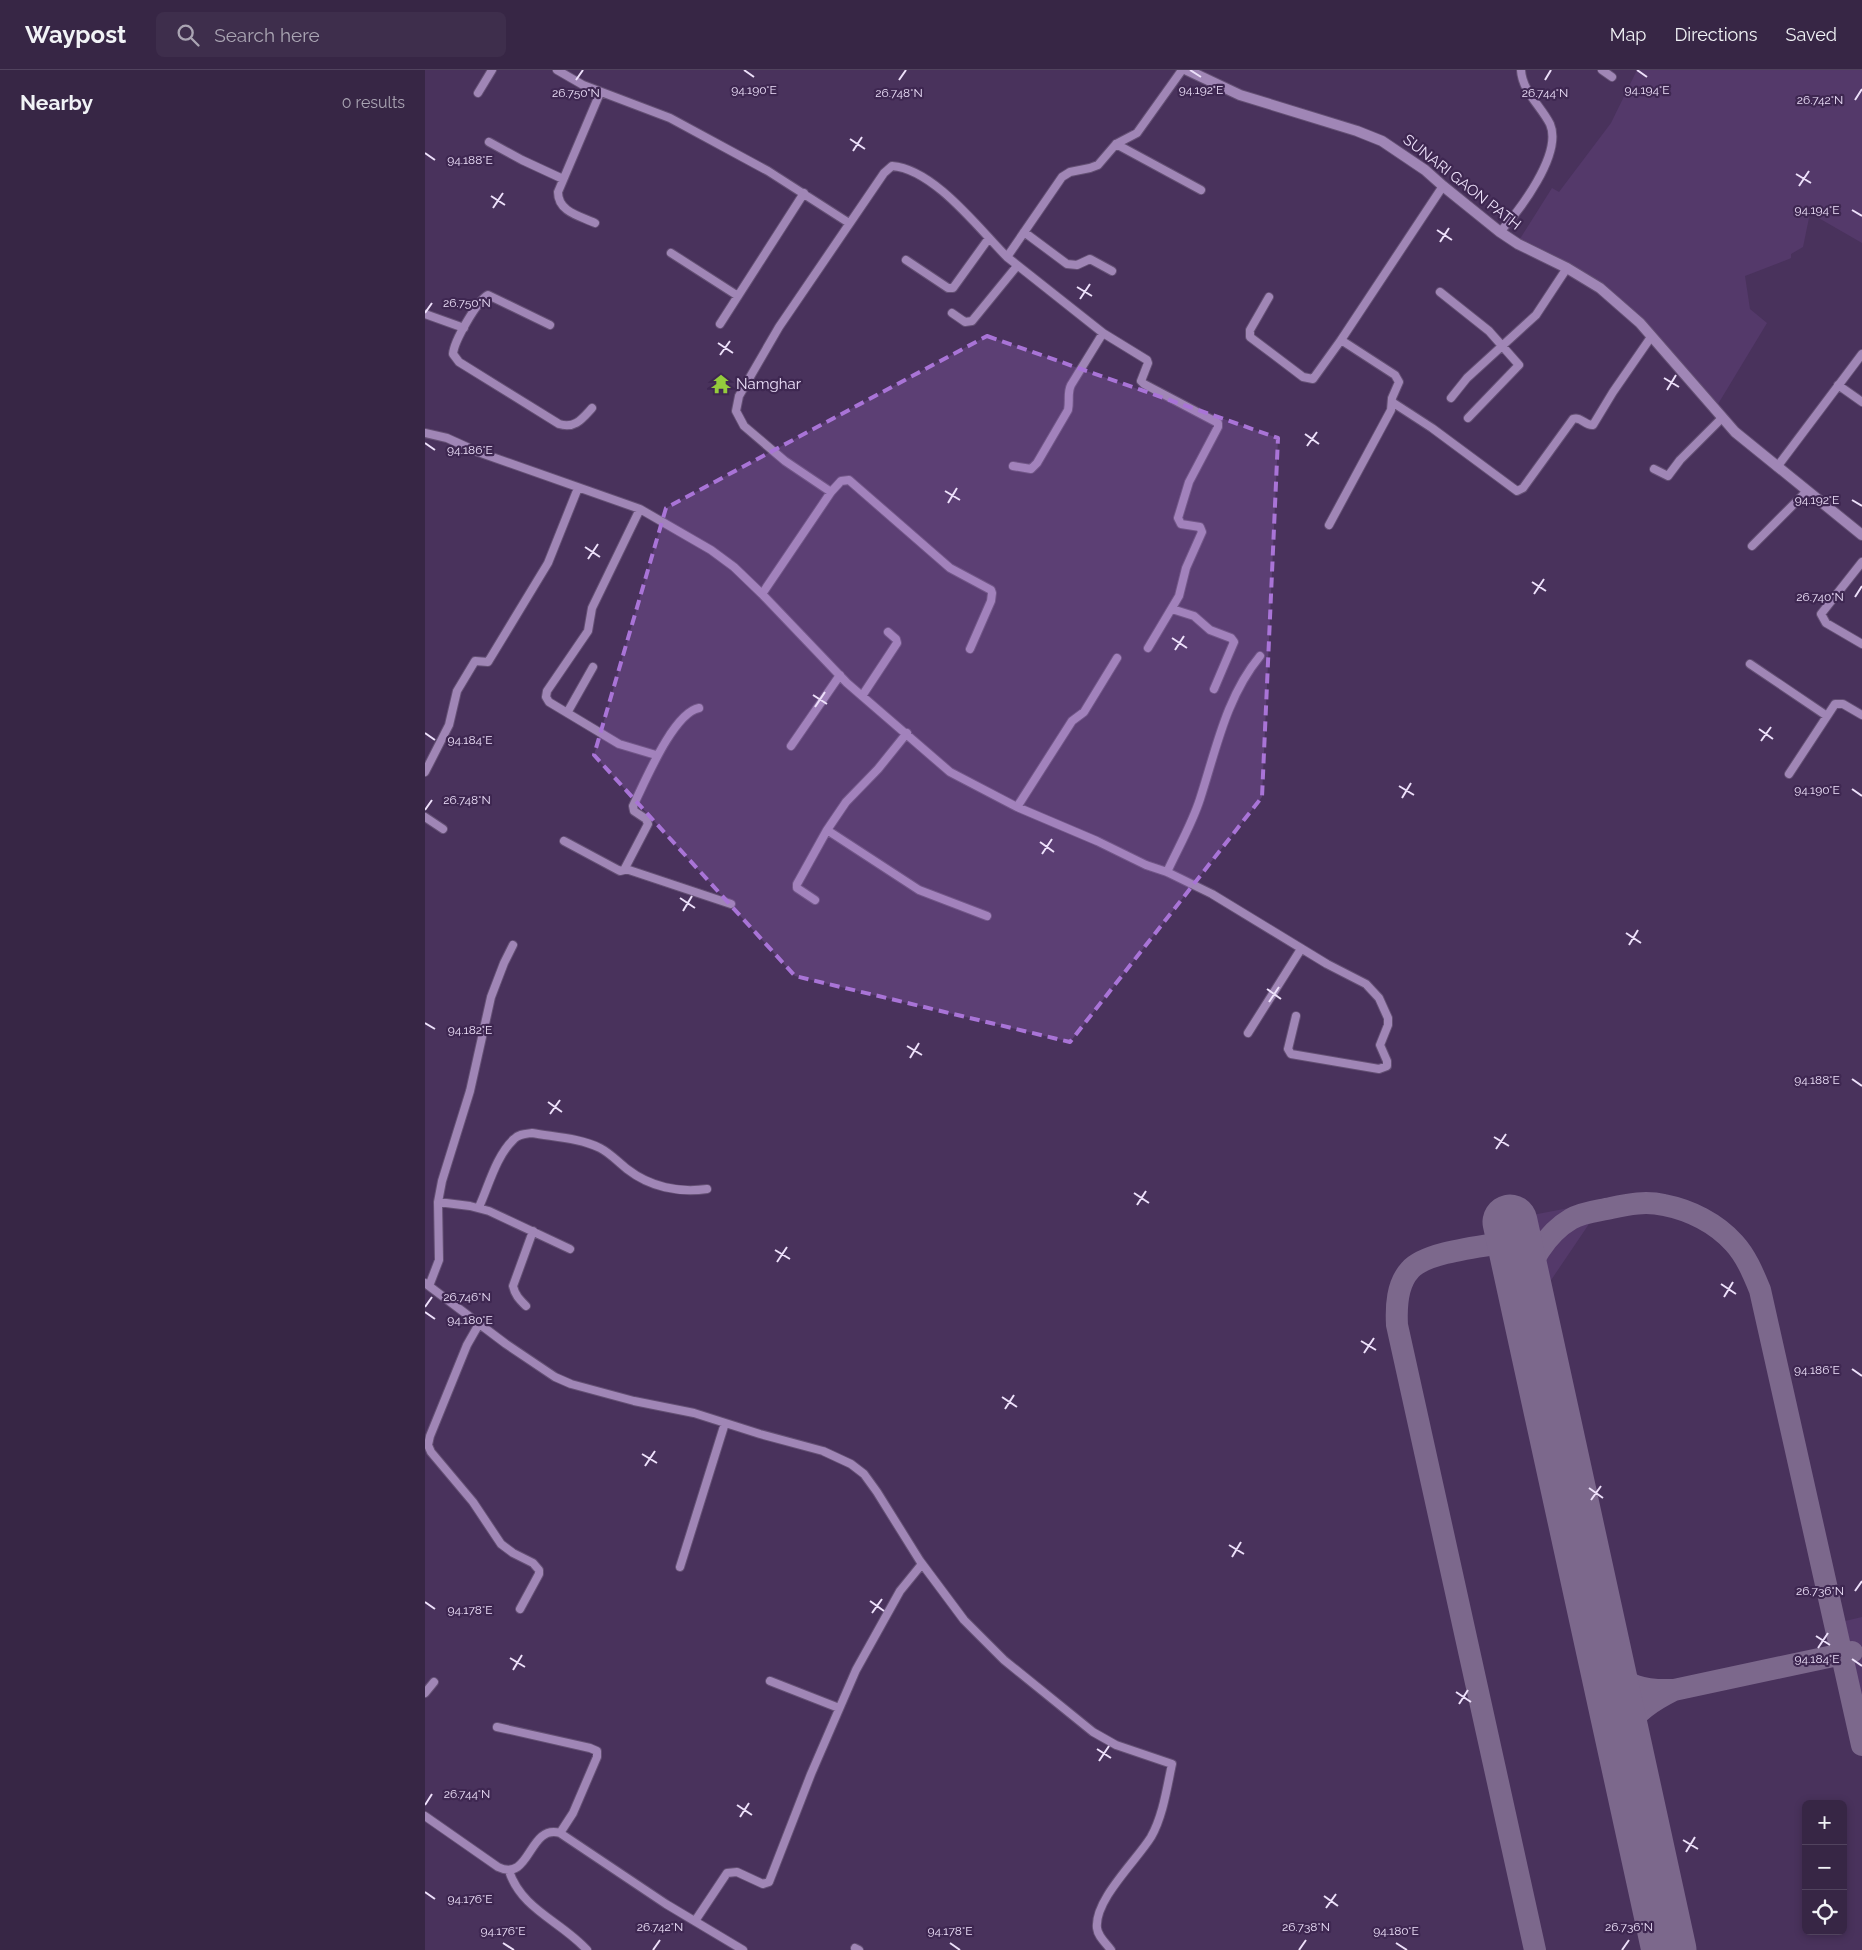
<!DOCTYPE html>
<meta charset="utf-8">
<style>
:root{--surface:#372645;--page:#3e2e4c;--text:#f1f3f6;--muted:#aaa5b3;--line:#51435e}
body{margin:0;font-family:Raleway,sans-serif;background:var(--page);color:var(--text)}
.controls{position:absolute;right:15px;bottom:15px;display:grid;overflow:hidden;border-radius:8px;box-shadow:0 2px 8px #0003}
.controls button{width:45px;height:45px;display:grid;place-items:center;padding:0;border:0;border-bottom:1px solid var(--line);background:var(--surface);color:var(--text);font:25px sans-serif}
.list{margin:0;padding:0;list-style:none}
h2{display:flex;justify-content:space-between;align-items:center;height:65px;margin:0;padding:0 20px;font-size:21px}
h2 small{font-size:16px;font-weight:400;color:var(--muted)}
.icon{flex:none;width:28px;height:28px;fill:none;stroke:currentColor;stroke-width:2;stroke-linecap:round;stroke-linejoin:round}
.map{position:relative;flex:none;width:1437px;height:1880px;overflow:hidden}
header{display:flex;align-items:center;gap:30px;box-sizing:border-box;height:70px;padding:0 25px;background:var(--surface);border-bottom:1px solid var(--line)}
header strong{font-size:24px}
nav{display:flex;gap:28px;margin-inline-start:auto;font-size:18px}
.search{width:350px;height:45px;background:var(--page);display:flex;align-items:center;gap:12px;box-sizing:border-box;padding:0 18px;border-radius:8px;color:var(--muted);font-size:19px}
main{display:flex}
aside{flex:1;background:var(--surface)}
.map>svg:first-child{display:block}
</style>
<header>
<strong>Waypost</strong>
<div class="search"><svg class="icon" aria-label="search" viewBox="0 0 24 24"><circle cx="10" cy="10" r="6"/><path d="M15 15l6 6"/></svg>Search here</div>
<nav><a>Map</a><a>Directions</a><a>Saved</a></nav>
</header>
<main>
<aside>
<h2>Nearby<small>0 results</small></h2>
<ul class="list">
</ul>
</aside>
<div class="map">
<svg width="1437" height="1880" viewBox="0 0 1437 1880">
<rect width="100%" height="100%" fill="#49325c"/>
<path fill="#54396a" d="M1212,0H1437V173L1385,143L1378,177L1366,184V188L1364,189L1320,206L1325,239L1342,253L1290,339L1224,258L1164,207L1093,172L1127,118L1134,122L1186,53Z
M1165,1134L1166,1151L1118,1222L1102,1146Z
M1437,1547V1629L1420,1551Z"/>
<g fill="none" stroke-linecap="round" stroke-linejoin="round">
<path stroke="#7c688c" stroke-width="22" d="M1088,1171C1063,1176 1001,1181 985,1200C972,1214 971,1236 972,1255L1110,1880
M1098,1221C1102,1194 1122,1163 1146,1149C1158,1142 1173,1141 1186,1138C1204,1134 1221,1131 1239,1135C1265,1140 1291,1153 1309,1173C1321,1186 1328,1203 1335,1220L1437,1675
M1180,1592C1200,1617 1218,1621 1248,1620
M1196,1662C1213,1641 1225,1632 1249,1620L1427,1582"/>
<path stroke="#7c688c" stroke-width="55" d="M1085,1152L1244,1880"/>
<defs>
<path id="minor" d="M132,0L158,15L245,48L343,101L424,153
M1177,0L1187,7
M53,23L67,0
M64,72L97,90L138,109
M691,74L776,120
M170,153C155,146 133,142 133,122L175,23
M599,162L642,194L652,195L665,189L687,201
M1075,162C1094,141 1138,84 1125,54C1116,36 1097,21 1096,0
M246,183L313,226
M582,187L678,263L722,290L723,293L716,311L719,314L793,353V357L764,412L753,448L756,454L775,457L777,462L761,498L754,526L723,578
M481,190L523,218H528L564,168
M1015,222L1064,261L1094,295L1043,348
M844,227L825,260V267L878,307L888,309L916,270L1018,116
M527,243L540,252L547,251L592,196
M0,244L39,258
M295,254L379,123
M125,255L63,225C52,231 29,271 28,284L34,292L134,354C150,359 157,349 167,338
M1413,315L1437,332
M1026,328L1042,308L1111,245L1142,198
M967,332L1007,358L1092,421L1098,418L1148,349C1156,346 1160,356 1168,355L1188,322L1226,267
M0,363L22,368L53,382L215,439L286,480L309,497L337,524L422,613L525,702L592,737L672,771L721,795L742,802L787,824L902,894L941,914L954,928L963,948V955L955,975L962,991V996L954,999L866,984L863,979L871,946
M588,396L606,399L612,393L643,340C645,331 642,323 646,315L678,263
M1352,397L1437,284
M1229,399L1243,406L1255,390L1297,348
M406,422L360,391L319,356L311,341L314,326L354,257L459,103L467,96C509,99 554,159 582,187L637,107L645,102L665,98L673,95L691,74L712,63L757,0
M215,439L167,538L163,561L122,621L121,627L124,632L194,674L231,685
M904,455L966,340L967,328L974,312L970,305L916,270
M1327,476L1382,421
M1437,492L1396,544L1401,553L1437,574
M337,524L406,422L416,411L424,410L525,498L566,520L567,523L566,531L545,579
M747,539L769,546L785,560L806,568L809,572L789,619
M1325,594L1402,646
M437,626L472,573L471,569L463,562
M142,643L168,597
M366,676L415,605
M0,702L24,655L32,621L50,591L63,592L123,493L153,418
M1364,704L1410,634H1418L1437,645
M592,737L647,651L659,642L692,588
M0,747L18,759
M402,760L494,820L562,846
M139,771L195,801L199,800L223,754L221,749L209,741L208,736C220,712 248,643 274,638
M201,799L306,834
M742,802C753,778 767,754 775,729C791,680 801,627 835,586
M390,830L372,818V814L402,760L421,732L453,699L482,663
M823,963L876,879
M13,1132L45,1136L64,1141L145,1179
M54,1137C64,1115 71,1086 89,1069C94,1064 100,1064 107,1063C129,1067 155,1068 175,1078C185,1083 193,1092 202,1099C225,1117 254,1123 282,1119
M0,1213L81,1274L130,1307L146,1314L209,1331L269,1343L335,1364L398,1381L426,1394L439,1404L452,1422L495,1491L539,1550L579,1590L668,1662L691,1675L747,1694C742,1717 738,1746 726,1767C712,1790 669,1830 672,1858C673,1867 681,1873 686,1880
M4,1216L14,1190L13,1132L17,1111L45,1021L66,927L79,893L88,875
M101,1236C94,1229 90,1225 88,1216L108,1161
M54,1254L42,1275L5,1366L3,1375L6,1382L48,1432L76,1474L88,1483L108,1493L114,1500V1504L95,1539
M255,1497L300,1353
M345,1611L414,1638
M0,1623L9,1612
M72,1657L165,1678L172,1681V1687L148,1743L135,1763
M0,1746L73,1797C106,1813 103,1754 135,1763L241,1834L318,1880
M84,1801C97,1840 136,1851 162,1880
M270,1851L302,1803L312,1802L338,1814L344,1812L386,1704L431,1600L475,1521L497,1494
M430,1878L434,1880"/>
<path id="tertiary" d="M762,0L815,25L932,61L957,71L1000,100L1018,116L1075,162L1093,174L1142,198L1175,218L1215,253L1310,362L1437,465"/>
</defs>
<use href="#minor" stroke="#645074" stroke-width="10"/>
<use href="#tertiary" stroke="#645074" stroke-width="12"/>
<use href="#minor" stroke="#a086b6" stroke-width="8"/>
<use href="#tertiary" stroke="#a086b6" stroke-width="10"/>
</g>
<path fill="#a974d7" fill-opacity="0.2" stroke="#a974d7" stroke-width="4" stroke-dasharray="10 6" stroke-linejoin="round" d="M562,266L853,368L837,727L645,972L370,906L169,685L241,438Z"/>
<path fill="none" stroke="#ede0fa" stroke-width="2" d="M319,0L329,7M765,0L776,7M1212,0L1222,7M151,10L158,0M474,10L481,0M1120,10L1126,0M1430,30L1437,19M425,69L440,79M428,81L437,67M0,83L10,90M1371,104L1386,113M1374,116L1384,101M66,126L80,135M68,138L78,123M1427,140L1437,146M1012,160L1027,170M1015,172L1024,158M652,217L667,226M655,229L665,214M0,243L7,233M293,273L308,283M295,285L305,271M1239,308L1254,317M1242,320L1251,305M880,364L894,374M0,373L10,380M882,376L892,362M520,421L535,430M1427,430L1437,436M523,433L532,418M160,477L175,487M163,489L173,474M1107,512L1121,521M1109,524L1119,509M1430,527L1437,516M747,568L762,578M750,580L759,566M388,625L402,634M390,637L400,622M1334,659L1348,669M0,663L10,670M1336,671L1346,657M974,716L989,725M1427,719L1437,726M977,728L986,713M0,740L7,730M615,772L629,782M617,784L627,769M255,828L270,838M258,841L267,826M1201,863L1216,873M1204,875L1213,860M842,919L856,929M844,932L854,917M0,953L10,959M482,976L497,985M485,988L494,973M1427,1009L1437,1016M123,1032L137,1042M125,1044L135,1030M1069,1067L1084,1076M1071,1079L1081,1064M709,1123L724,1133M712,1135L721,1121M350,1180L365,1189M352,1192L362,1177M1296,1214L1311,1224M1299,1227L1308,1212M0,1237L7,1227M0,1242L10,1249M936,1271L951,1280M939,1283L949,1268M1427,1299L1437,1306M577,1327L592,1337M580,1339L589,1325M217,1384L232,1393M220,1396L230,1381M1164,1418L1178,1428M1166,1430L1176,1416M804,1475L819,1484M807,1487L816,1472M1430,1521L1437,1511M445,1531L459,1541M0,1532L10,1539M447,1543L457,1529M1391,1566L1405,1575M1393,1578L1403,1563M85,1588L100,1597M1427,1589L1437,1596M88,1600L97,1585M1031,1622L1046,1632M1034,1634L1043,1620M672,1679L686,1688M674,1691L684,1676M0,1735L7,1724M312,1735L327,1745M315,1747L324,1733M1258,1770L1273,1779M1261,1782L1270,1767M0,1822L10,1829M899,1826L913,1836M901,1838L911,1824M78,1873L89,1880M525,1873L535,1880M971,1873L982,1880M228,1880L235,1870M874,1880L881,1870M1197,1880L1204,1870"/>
<defs>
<symbol id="temple-bare" viewBox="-9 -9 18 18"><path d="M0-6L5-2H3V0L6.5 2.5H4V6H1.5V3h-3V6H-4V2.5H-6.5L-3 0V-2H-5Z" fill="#94cc3c" stroke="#3e2751" stroke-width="2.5" paint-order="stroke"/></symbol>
</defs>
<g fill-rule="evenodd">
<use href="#temple-bare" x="282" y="300" width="28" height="28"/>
</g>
<g text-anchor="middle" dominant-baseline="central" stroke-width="4.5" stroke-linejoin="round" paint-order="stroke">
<g font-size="15" fill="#ede0fa" stroke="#3e2751">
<text transform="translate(1037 112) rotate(38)">SUNARI GAON PATH</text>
</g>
<g font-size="15" fill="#ede0fa" stroke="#3e2751" text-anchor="start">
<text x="311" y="314">Namghar</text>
</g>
</g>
<g font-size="12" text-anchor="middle" fill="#ede0fa" stroke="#3e2751" stroke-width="4.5" stroke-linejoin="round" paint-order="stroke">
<text x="329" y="24">94.190°E</text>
<text x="776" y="24">94.192°E</text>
<text x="1222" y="24">94.194°E</text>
<text x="151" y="27">26.750°N</text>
<text x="474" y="27">26.748°N</text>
<text x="1120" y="27">26.744°N</text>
<text x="1395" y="34">26.742°N</text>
<text x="45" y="94">94.188°E</text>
<text x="1392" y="144">94.194°E</text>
<text x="42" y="237">26.750°N</text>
<text x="45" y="384">94.186°E</text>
<text x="1392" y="434">94.192°E</text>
<text x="1395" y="531">26.740°N</text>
<text x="45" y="674">94.184°E</text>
<text x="1392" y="724">94.190°E</text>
<text x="42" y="734">26.748°N</text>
<text x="45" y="964">94.182°E</text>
<text x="1392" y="1014">94.188°E</text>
<text x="42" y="1231">26.746°N</text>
<text x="45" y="1254">94.180°E</text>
<text x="1392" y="1304">94.186°E</text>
<text x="1395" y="1525">26.736°N</text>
<text x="45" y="1544">94.178°E</text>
<text x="1392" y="1593">94.184°E</text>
<text x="42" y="1728">26.744°N</text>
<text x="45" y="1833">94.176°E</text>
<text x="235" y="1861">26.742°N</text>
<text x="881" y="1861">26.738°N</text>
<text x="1204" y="1861">26.736°N</text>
<text x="78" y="1865">94.176°E</text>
<text x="525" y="1865">94.178°E</text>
<text x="971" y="1865">94.180°E</text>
</g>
</svg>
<div class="controls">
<button>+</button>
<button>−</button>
<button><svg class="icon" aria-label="locate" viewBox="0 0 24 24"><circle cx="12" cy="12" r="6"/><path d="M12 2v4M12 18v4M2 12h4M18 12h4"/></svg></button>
</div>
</div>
</main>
